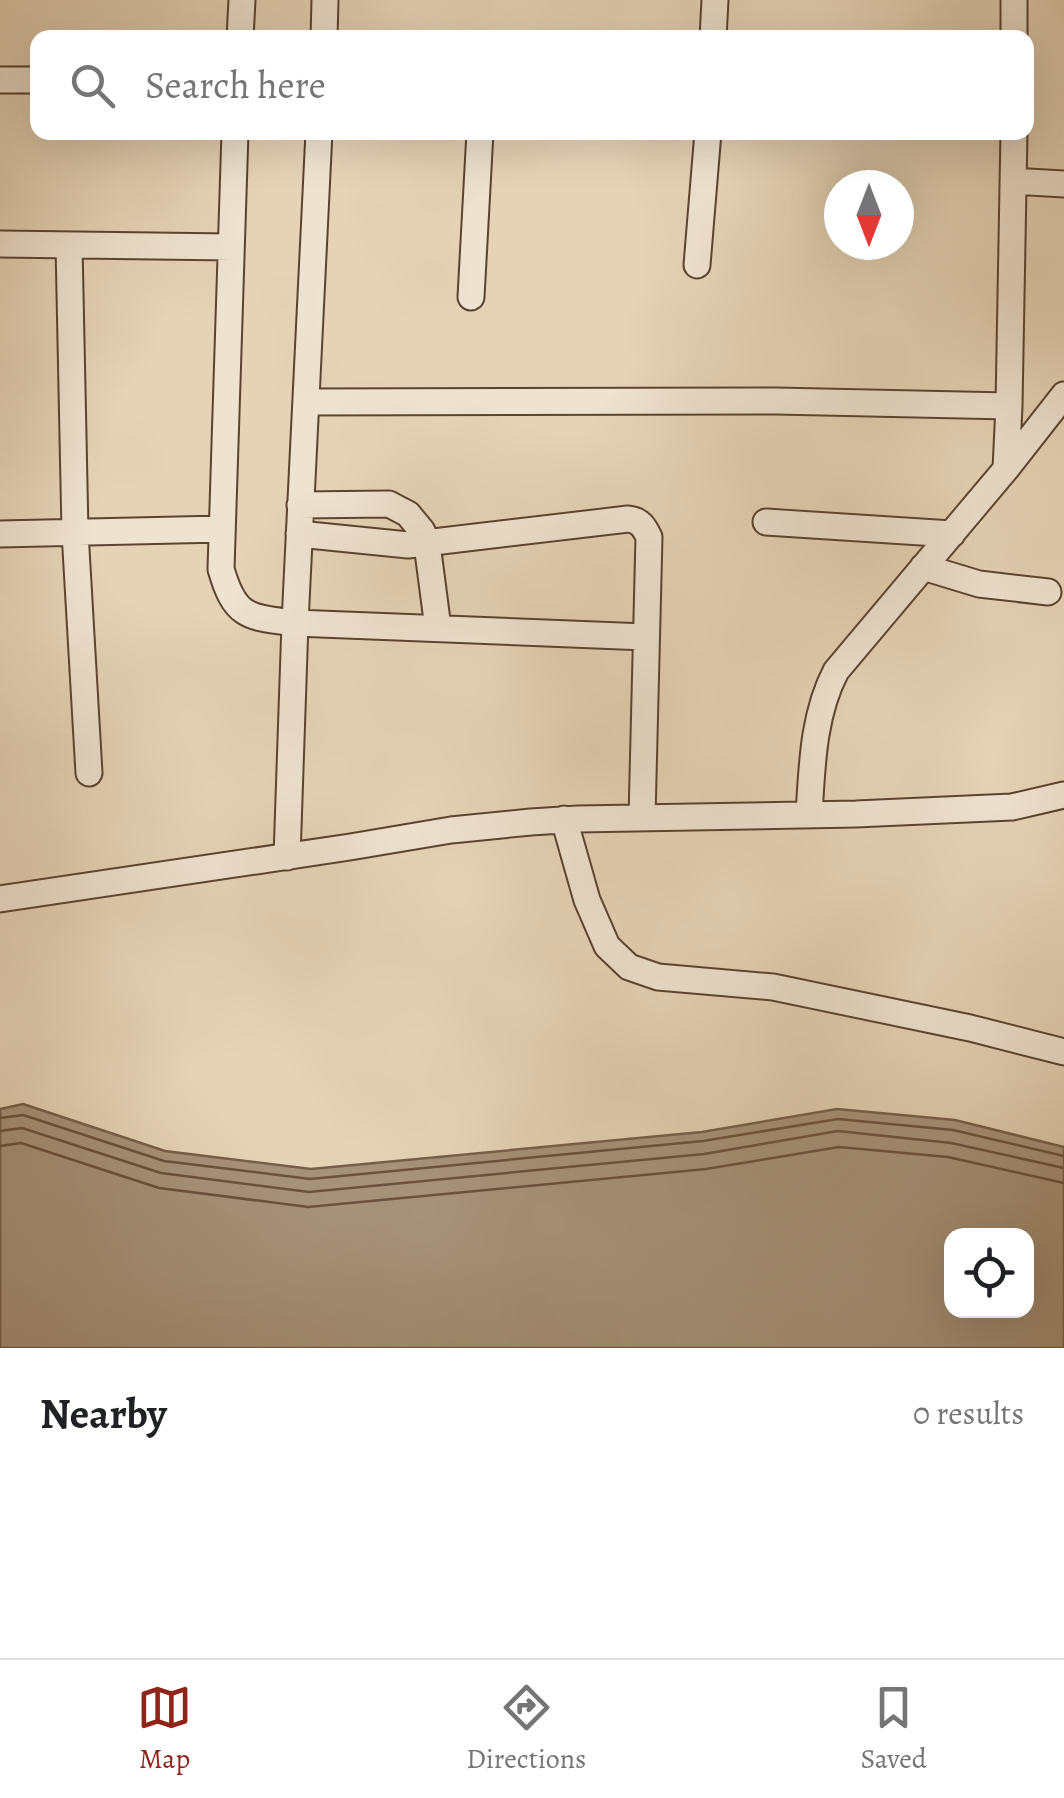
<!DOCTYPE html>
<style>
:root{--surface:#fff;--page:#f6f6f6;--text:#202124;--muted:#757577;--line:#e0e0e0;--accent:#8f2418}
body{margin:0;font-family:Alegreya,serif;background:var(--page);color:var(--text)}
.controls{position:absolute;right:30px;bottom:30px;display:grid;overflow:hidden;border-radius:20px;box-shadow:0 10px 40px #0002}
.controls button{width:90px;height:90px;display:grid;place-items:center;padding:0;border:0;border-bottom:2px solid var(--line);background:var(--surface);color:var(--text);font:50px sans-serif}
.compass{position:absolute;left:824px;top:170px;width:90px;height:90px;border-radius:50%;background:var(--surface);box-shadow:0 10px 40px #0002;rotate:180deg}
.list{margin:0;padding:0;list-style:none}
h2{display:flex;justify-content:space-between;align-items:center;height:130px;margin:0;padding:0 40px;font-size:42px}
h2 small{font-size:32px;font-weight:400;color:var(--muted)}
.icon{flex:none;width:55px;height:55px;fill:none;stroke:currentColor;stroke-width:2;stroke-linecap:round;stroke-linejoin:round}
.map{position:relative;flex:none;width:1064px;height:1348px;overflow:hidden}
.search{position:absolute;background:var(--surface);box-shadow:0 10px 40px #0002;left:30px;right:30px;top:30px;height:110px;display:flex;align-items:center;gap:25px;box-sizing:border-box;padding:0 35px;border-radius:20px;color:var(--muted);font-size:38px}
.sheet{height:310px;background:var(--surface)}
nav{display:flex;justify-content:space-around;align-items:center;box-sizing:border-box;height:140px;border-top:2px solid var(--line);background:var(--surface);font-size:28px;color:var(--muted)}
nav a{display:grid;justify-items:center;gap:5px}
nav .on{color:var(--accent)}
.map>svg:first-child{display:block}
</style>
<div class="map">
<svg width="1064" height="1348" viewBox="0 0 1064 1348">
<rect width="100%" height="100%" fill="#e5d3b7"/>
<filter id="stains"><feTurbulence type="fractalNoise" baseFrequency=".002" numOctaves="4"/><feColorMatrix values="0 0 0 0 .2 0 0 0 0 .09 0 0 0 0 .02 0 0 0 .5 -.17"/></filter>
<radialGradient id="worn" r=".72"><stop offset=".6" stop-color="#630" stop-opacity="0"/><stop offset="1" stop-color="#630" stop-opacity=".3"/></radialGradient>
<path fill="#a6927a" stroke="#765f4a" stroke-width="2.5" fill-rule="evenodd" d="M23,1104L165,1151L311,1169L702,1132L837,1109L955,1120L1064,1147V1348H0V1109ZM952,1236H1026V1310H952Z"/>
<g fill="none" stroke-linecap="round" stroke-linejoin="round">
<path stroke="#6a523e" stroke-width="2.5" d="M0,1118L23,1115L164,1161L310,1179L703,1141L838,1119L953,1130L1064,1156
M0,1131L22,1128L161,1173L309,1192L704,1154L838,1131L951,1143L1064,1168
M0,1146L21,1143L159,1188L308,1207L706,1169L839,1147L948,1157L1064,1183"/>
<defs>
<path id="street" d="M1014,0V38
M240,38L242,0
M324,38L325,0
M713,38L715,0
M0,80H38
M235,132L221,569C235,618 248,617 295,623L646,637
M1013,181L1064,184
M0,244L231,247
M69,245L75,532L89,773
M697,265L708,132
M471,297L480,132
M307,402L776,401L1009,406
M1006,469L1064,395
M300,505L389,504L408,514L422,531L427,544L438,628
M766,522L952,534
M0,534L222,529
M299,534L408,545L628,519C640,520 644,527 649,537L642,817
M923,567L979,584L1048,592
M809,815C812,766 813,715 836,671L1006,469L1009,406L1014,132
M564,819L587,900L607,946L629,967L658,977L773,987L970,1028L1064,1052
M287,857L295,623L319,132
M0,899L350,847L451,830L531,822L578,819L856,814L1012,807L1064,795"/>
</defs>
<use href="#street" stroke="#5b4330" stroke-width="29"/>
<use href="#street" stroke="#eee2d0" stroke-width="25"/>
</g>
<rect width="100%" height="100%" filter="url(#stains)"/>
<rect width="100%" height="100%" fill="url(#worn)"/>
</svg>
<div class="controls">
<button><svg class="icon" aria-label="locate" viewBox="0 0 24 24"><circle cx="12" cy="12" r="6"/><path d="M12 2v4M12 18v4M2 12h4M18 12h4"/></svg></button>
</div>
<svg class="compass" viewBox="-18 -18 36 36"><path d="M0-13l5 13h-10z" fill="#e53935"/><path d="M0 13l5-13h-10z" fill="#757577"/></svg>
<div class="search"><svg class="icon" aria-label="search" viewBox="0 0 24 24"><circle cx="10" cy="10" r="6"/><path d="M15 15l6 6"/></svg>Search here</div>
</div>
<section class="sheet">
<h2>Nearby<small>0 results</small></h2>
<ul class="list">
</ul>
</section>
<nav>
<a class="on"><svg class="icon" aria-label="map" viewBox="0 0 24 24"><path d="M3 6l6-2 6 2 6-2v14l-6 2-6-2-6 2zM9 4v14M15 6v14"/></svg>Map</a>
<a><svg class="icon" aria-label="directions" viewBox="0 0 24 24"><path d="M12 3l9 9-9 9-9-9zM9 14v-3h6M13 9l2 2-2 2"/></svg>Directions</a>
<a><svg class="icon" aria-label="saved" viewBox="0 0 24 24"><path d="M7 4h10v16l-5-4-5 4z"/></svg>Saved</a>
</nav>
